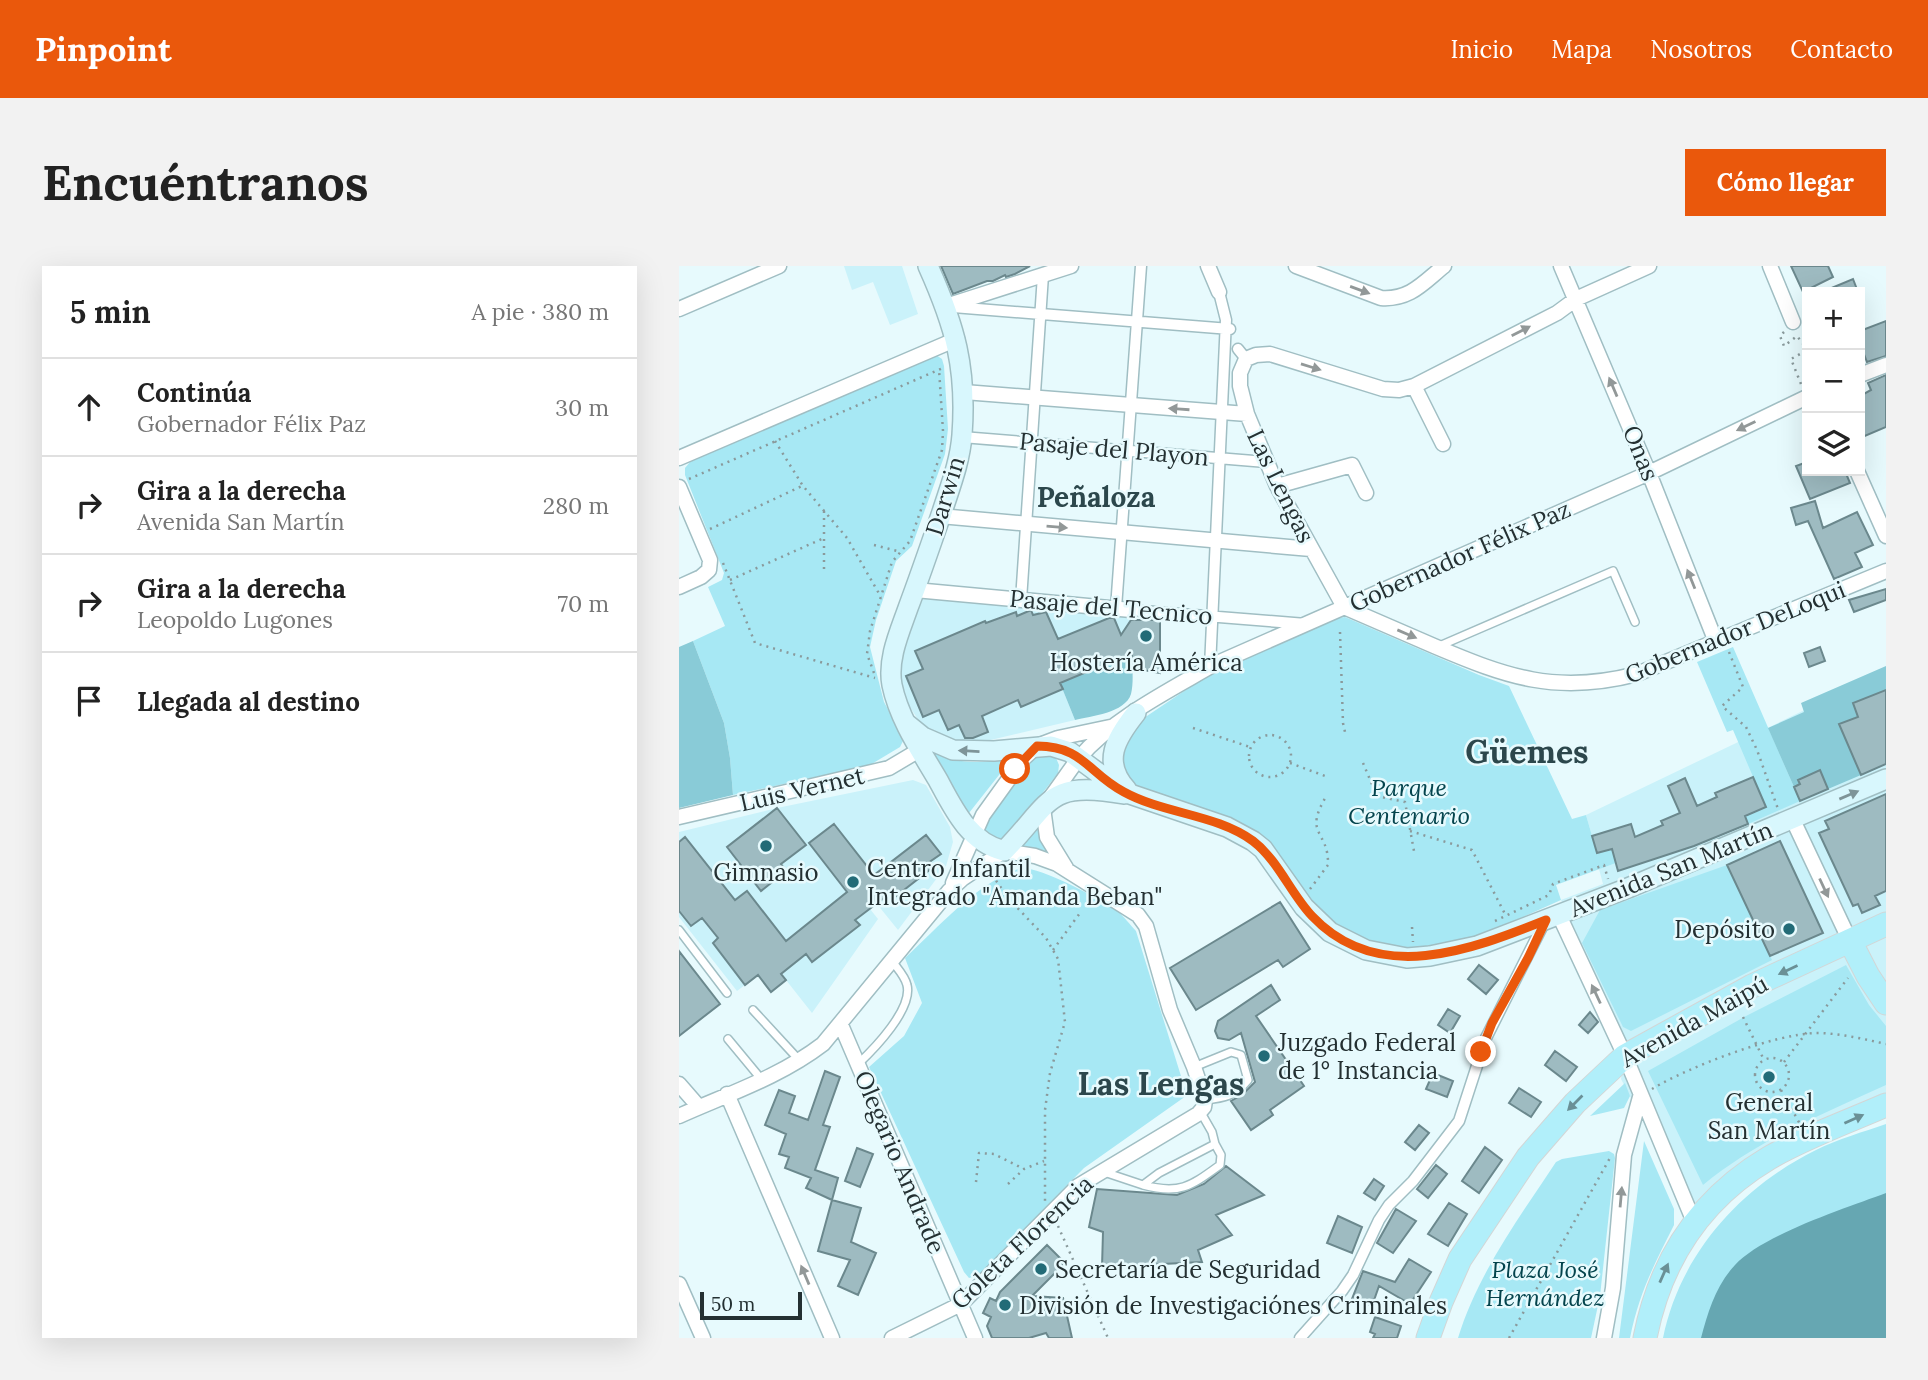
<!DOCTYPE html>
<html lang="es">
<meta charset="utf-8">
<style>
:root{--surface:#fff;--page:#f2f2f2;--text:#222;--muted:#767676;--line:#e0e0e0;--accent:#ea580c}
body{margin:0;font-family:Lora,serif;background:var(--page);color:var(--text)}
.controls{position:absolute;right:21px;top:21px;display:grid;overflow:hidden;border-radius:0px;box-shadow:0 7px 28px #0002}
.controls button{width:63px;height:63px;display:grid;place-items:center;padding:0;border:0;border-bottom:2px solid var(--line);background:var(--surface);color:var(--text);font:35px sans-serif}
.scale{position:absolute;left:21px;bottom:18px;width:102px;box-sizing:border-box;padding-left:7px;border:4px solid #243032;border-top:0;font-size:19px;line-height:24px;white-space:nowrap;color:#243032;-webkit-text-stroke:5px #e7fafd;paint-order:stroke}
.stop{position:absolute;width:21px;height:21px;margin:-16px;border:5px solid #ea580c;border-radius:50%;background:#fff}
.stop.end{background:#ea580c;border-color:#fff;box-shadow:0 2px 7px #0008}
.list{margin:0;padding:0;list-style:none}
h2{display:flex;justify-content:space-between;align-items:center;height:91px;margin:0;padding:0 28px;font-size:30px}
h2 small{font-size:23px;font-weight:400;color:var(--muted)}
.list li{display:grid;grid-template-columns:46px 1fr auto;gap:21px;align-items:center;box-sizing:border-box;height:98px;padding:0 28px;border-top:2px solid var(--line)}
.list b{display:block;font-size:26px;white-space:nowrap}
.list p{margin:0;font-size:23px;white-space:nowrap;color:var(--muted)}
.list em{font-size:23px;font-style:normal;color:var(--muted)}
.icon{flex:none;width:38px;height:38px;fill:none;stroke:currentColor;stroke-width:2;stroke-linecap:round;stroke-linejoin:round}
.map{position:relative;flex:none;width:1207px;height:1072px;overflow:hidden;border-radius:0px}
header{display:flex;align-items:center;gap:42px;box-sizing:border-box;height:98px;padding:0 35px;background:var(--accent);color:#fff}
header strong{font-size:33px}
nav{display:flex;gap:38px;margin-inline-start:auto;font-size:24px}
.intro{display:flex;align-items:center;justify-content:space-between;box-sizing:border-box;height:168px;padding:0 42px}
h1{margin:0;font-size:49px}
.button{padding:18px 32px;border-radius:0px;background:var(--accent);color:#fff;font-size:24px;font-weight:700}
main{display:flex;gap:42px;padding:0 42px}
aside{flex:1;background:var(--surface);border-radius:0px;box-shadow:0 7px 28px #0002}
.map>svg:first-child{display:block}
</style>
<header>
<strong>Pinpoint</strong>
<nav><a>Inicio</a><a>Mapa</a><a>Nosotros</a><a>Contacto</a></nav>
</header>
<div class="intro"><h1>Encuéntranos</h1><a class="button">Cómo llegar</a></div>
<main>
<aside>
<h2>5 min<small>A pie · 380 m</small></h2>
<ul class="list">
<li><svg class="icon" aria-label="ahead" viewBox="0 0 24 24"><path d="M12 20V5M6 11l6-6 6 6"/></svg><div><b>Continúa</b><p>Gobernador Félix Paz</p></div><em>30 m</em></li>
<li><svg class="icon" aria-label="right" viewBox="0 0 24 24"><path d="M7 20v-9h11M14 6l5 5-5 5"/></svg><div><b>Gira a la derecha</b><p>Avenida San Martín</p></div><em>280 m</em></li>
<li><svg class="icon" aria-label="right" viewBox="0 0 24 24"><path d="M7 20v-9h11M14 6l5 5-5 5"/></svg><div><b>Gira a la derecha</b><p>Leopoldo Lugones</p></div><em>70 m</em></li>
<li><svg class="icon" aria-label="arrive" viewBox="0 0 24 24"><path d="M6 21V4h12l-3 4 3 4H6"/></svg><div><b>Llegada al destino</b></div></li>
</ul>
</aside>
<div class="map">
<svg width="1207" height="1072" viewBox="0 0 1207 1072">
<rect width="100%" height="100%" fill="#e7fafd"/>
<path fill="#caf2fa" d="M165,0H223L239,48L211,59L194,16L173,24Z
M239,332L453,352V388L381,417L396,454L303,476L274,474L255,466L240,455L223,429L219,398Z
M1207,405V827L1059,903L1018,960L942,813L947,774L882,634L924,618L920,603L937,597L918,587L907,549Z
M234,514L247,519L271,561L274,576L267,600L219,664L198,638L191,643L199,653L133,747L107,714L92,726L79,709L58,725L0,651V566L98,542Z"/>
<path fill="#a7e8f4" d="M257,89L263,93L265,100L269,163L266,188L233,280L217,295L197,354L191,381L205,436L223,469L225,473L221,481L191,499L54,529L51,492L45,457L14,375L46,360L29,321L43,314L45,307L6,209V202L11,196L250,90Z
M666,351L800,409L830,420L893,553L907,549L918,587L933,583L937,597L877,619L882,634L788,676L727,683L683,674L646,652L592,583L456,520L445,508L441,490L459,456L526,411L652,353Z
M1054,381L1121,535L1069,558L1066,550L1087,541L1054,464L1048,466L1018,396Z
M248,482C274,499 306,499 335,490L290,547L284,543L262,501Z
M367,487L377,492L380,499L379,507L332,568L324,573L316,572L306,564L307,553L355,493Z
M360,559L377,593L341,584Z
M1048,599L1093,694L952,765L944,761L903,677L921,644Z
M342,602C365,602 417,631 438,645C445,650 451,659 457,665L506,823L507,830L405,902L300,1009L290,1012L285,1006L190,801L225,770L243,737L226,692C261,660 296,618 342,602Z
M1167,699L1190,739L1207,760V819C1142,849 1080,873 1024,919L969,805L1067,750Z
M946,817L951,830L945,842L911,850Z
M1207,858V1072H984C1001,988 1062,921 1137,884C1159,873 1184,866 1207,858Z
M965,875L995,943V959C975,999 960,1027 951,1072H940Z
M930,885L935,888L936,892L921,1030L912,1072H779C799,1007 840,952 877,896L883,893Z"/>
<path fill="#89cbd7" d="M14,375L45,457L51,492L54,529L0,542V381Z
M453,388C453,400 455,416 452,428C446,447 412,450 396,454L381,417Z
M1207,400V451L1182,461L1177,451L1161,459L1182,509L1149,523L1141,504L1119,514L1121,518L1115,521L1089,462L1125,446L1122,437Z"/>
<path fill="#66a7b2" d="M1207,927V1072H1022C1029,1046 1037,1019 1056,999C1083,969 1167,942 1207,927Z"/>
<path fill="#9ebbc1" stroke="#6b888d" stroke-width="2" d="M262,0H351L336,8L327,11L326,9L314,15H308L274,28Z
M1112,0H1149L1154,11L1124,26Z
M1174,13L1179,26H1143Z
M1207,55V90L1188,96L1181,78V65Z
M1207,109V161L1181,172V130L1192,124L1189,117Z
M1128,196V205H1166L1171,217L1131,233L1117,200Z
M1136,235L1144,262L1178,246L1194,279L1176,287L1183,301L1155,313L1129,255L1117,259L1112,242Z
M1207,323V334L1175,346L1170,334Z
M352,344L354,349L367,346L379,373L430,352H435L442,369L452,354H481V407L453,402V387L381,417L384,423L342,441L339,434L303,450L309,466L294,472H286L280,459L269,464L260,444L244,451L227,410L244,403L236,385L306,355L307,357L337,346L338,350Z
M1141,381L1146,395L1130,401L1125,387Z
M1207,424V498L1182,509L1160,458L1179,451L1174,437Z
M1141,504L1149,523L1121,535L1115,521L1121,518L1119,514Z
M1074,511L1087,541L1066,550L1069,558L1015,580L939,605L933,583L918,587L913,570L952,558L956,571L984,559L982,555L1001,547L989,520L1006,512L1018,540L1038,531L1036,527Z
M1207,528V625L1196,630L1201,639L1183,647L1179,638L1174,640L1140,567L1150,563L1146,555Z
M98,542L127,579L102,598L107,605L82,625L48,581Z
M155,558L195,609L247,569L262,588L249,597L253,602L216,631L213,626L176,654L181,659L133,696L127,688L102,708L107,714L92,726L79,709L66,719L34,677L39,672L23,652L12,660L0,645V576L6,571L56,634L68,625L107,675L168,626L130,577Z
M1101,575L1144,667L1091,690L1048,599Z
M601,636L631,683L604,701L599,694L517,744L491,702Z
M0,685L41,738L0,770Z
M800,699L819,714L807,728L789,713Z
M592,719L601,734L577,750L625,820L591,844L594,849L572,864L552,835L564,828L576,816L562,767L550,774L539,772L536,765L539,755Z
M769,743L781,750L771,767L759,759Z
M911,746L919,756L909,767L900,759Z
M876,785L898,801L887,815L866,799Z
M146,805L161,811L144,859L151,861L136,904L159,912L153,934L127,922L132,912L106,902L110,891L100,888L107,868L86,859L100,824L116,830L110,847L129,854Z
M754,807L774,815L768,831L747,823Z
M840,822L862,836L852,851L830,837Z
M740,859L750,867L736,884L726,876Z
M806,881L823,894L800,927L783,915Z
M178,882L194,888L181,921L166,915Z
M757,899L768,908L749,932L738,923Z
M547,900L585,929L537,949L553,969L519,984L523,996L423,1001L424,966L410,961L418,923L498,929L525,918Z
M695,913L705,920L696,934L685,927Z
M153,934L182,942L172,976L197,987L179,1029L159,1020L171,994L139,985Z
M770,937L788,948L769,980L749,968Z
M717,943L737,955L714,987L698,977Z
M659,950L683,961L673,987L648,977Z
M368,979L386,997L353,1030L384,1032L393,1072H370L367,1067L350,1072H313L308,1060L312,1051L304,1047L311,1032L317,1035L321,1026Z
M730,993L752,1006L731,1038L700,1020L693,1040L673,1033L684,1005L716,1016Z
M696,1051L722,1060L718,1072H694L696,1068L691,1066Z"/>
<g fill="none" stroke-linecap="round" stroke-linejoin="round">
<defs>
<path id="service" d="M758,381L934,305L956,356
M0,664L48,727
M74,744L121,795
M49,773L83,814
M179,798C195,783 234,743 228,719C226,710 218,702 213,695
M515,801L552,786L562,789L569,814C556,830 545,832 526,834
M425,906L464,919L480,907L536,878L533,866L521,845
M464,919C501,929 512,920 541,899L542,889L536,878"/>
<path id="pedestrian" d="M274,41L551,63
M559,83L567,93
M283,171L587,196
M342,334L364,9
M437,342L462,0
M452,344L627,358
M531,401L547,54L540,26
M621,1072L663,1025L674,1009L700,954L710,939L734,915L780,855L807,772L865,657"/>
<path id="minor" d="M529,0L540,26
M617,0L702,32C731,34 744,17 765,0
M882,0L970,207L1037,376
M1091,0L1114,56
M267,40L392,0
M0,43L100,0
M1181,109L1207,99
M735,120L764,178
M285,126L568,148
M0,192L278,73
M1178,205L1207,270
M598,220L673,199L687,227
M0,221L31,294L30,304L22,311L0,321
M261,250L632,283
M236,324L452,344
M665,341L598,220L568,148L561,120V107L567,93L577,89L591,88L704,123L720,124L735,120L878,47L897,33L970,0
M665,341C695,354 725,367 755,380C828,411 877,429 958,408L1207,305
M371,532C381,519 390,505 400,492C433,453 491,424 534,399L970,207L1128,131
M364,542L368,571L387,602
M0,551L210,502L242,483
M1113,552L1171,675
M274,617L304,549L345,492L358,480L379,472L431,461
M880,649L946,790L1015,956
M162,759L296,1072
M0,818L20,841
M48,828L153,1072
M0,850C49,828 101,811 144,778L270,625L283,613L325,585L356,590L378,598L459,649L467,660L491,744L515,801L526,834L525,841L519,848L399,920L282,1038L213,1072
M0,1018L24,1072
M925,1072L934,1022L945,889L961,831"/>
<path id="secondary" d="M249,0C276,60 288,102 283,169C281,196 271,221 263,246C252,278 241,310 229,342C221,365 208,393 213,419C220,453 242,485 259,514C275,544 290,576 325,585C373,536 367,514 445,528
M228,458L244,471L274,484L315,485L372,480L391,486L445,526L548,561L574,575L584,583L625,641L651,666L687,684L728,692L751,690L798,680L949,622L1207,513
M448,524C422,496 437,472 457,447"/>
<path id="primary" d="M1171,675L1189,710L1207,737
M749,1072L762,1036L781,993L849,891L896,837L946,790L1073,720L1207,658
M966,1072C981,995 1021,933 1090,892C1126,871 1168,856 1207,839"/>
</defs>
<use href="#service" stroke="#a0bec3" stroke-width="10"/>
<use href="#pedestrian" stroke="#a0bec3" stroke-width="13"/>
<use href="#minor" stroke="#a0bec3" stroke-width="17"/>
<use href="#secondary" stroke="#a0bec3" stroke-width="22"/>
<use href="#primary" stroke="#d3d6d6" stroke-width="25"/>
<path stroke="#8a9a9c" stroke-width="2.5" stroke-dasharray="2 5" stroke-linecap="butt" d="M1105,66L1101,70L1105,80L1118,70L1128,83
M1122,118L1112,93L1128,84
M96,175L124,220L168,272L202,331
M10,213L266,101
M145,245V303
M31,263L123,220
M195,279L222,286
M44,297L76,377L196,412
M51,314L145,272
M661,366L664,457L666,466
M1050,386L1064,421L1043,440L1067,461L1078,484L1099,543
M195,407L188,388L191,365L213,296L231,275L263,184L264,165L260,103
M514,462L571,481
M570 490a21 21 0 1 1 42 0a21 21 0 1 1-42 0Z
M611,497L646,510
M684,497L698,530L726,536L735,585
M731,565L793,584L826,648
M313,609L330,633L367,672L379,693L386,756L371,807L366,844V936
M631,623L649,599C650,563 623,570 648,529
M816,655L870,629L874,618L925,599L929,613
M733,661L734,676
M374,684L401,647
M1064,751L1085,794
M1076 809a17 17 0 1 1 34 0a17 17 0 1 1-34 0Z
M1105,796L1169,712
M973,823C1009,801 1096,768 1137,767C1161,767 1184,773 1207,778
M1102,824L1121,858
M297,916L300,887L315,888L345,903
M329,918L345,903L365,895
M379,960L429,1072
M830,1072L931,892"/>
<use href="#service" stroke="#fff" stroke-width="7"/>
<use href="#pedestrian" stroke="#fff" stroke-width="10"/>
<use href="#minor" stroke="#fff" stroke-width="14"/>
<use href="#secondary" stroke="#d8f7fd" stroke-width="19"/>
<use href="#primary" stroke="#b1effa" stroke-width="23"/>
</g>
<defs><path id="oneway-solid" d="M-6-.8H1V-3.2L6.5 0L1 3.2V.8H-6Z" transform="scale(1.75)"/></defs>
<g fill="#929898">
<use href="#oneway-solid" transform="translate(681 24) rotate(20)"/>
<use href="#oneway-solid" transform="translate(842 65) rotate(-27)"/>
<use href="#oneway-solid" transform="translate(632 101) rotate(17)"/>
<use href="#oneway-solid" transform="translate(934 121) rotate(-113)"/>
<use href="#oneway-solid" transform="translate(500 143) rotate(-176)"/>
<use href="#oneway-solid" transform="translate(1067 160) rotate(154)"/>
<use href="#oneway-solid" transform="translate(378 261) rotate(5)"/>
<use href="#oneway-solid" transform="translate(1012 313) rotate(-112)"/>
<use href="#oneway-solid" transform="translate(728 368) rotate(23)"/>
<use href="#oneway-solid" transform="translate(1145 622) rotate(65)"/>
<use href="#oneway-solid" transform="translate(917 728) rotate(-115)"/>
<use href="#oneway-solid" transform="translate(942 931) rotate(-85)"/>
<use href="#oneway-solid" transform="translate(126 1009) rotate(-113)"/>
</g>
<g fill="#7e9498">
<use href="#oneway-solid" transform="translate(290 485) rotate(-177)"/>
<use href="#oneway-solid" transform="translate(1170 529) rotate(-23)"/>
</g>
<g fill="#6a9096">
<use href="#oneway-solid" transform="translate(1109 704) rotate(155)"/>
<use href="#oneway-solid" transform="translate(896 837) rotate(135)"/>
<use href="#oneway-solid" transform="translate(1175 853) rotate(-24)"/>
<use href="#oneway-solid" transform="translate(985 1007) rotate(-66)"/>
</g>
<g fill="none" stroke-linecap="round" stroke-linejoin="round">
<path stroke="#ea580c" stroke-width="9" d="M336,503L358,480C404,480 409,507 445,526C485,548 537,548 574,575C599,594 612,628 633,650C699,720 792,684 867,654L849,692L813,757L802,786"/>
</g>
<g fill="#226b77" stroke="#e7fafd" stroke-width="2.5">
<circle cx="467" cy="370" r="7"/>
<circle cx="87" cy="580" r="7"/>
<circle cx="174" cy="616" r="7"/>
<circle cx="1110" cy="663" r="7"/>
<circle cx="585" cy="790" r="7"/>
<circle cx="1090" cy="811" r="7"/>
<circle cx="362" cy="1003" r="7"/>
<circle cx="326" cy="1039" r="7"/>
</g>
<g text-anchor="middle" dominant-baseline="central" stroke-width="5" stroke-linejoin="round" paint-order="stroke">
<g font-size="24" fill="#243032" stroke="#e7fafd">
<text transform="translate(435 183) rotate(5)">Pasaje del Playon</text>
<text transform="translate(962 187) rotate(68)">Onas</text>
<text transform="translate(602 220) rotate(64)">Las Lengas</text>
<text transform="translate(266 230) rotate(-73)">Darwin</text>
<text transform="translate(781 290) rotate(-24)">Gobernador Félix Paz</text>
<text transform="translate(432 341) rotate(5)">Pasaje del Tecnico</text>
<text transform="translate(1056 366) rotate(-22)">Gobernador DeLoqui</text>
<text transform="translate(123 523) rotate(-13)">Luis Vernet</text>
<text transform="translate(992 603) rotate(-22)">Avenida San Martín</text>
<text transform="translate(1015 755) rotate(-29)">Avenida Maipú</text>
<text transform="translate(221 896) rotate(67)">Olegario Andrade</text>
<text transform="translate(343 976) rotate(-43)">Goleta Florencia</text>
</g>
<g font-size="24" fill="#243032" stroke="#e7fafd" text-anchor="start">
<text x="467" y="396" text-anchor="middle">Hostería América</text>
<text x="188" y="602">Centro Infantil<tspan x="188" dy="28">Integrado "Amanda Beban"</tspan></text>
<text x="87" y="606" text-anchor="middle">Gimnasio</text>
<text x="1096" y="663" text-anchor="end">Depósito</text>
<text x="599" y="776">Juzgado Federal<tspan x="599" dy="28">de 1° Instancia</tspan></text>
<text x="1090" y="836" text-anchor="middle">General<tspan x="1090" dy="28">San Martín</tspan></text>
<text x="376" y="1003">Secretaría de Seguridad</text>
<text x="340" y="1039">División de Investigaciónes Criminales</text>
</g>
<g font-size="24" font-style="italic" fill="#04444d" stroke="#e7fafd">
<text x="730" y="521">Parque<tspan x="730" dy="28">Centenario</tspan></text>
<text x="866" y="1003">Plaza José<tspan x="866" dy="28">Hernández</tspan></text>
</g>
<g font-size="28" font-weight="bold" fill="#2c474c" stroke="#e7fafd">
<text x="417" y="231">Peñaloza</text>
</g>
<g font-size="32" font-weight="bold" fill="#2c474c" stroke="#e7fafd">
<text x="848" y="485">Güemes</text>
<text x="482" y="817">Las Lengas</text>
</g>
</g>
</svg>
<div class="controls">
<button>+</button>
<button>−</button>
<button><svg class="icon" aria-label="layers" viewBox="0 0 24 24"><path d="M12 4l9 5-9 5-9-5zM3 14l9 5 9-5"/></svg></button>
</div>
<div class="scale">50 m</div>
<div class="stop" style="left:336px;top:503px"></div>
<div class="stop end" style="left:802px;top:786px"></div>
</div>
</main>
